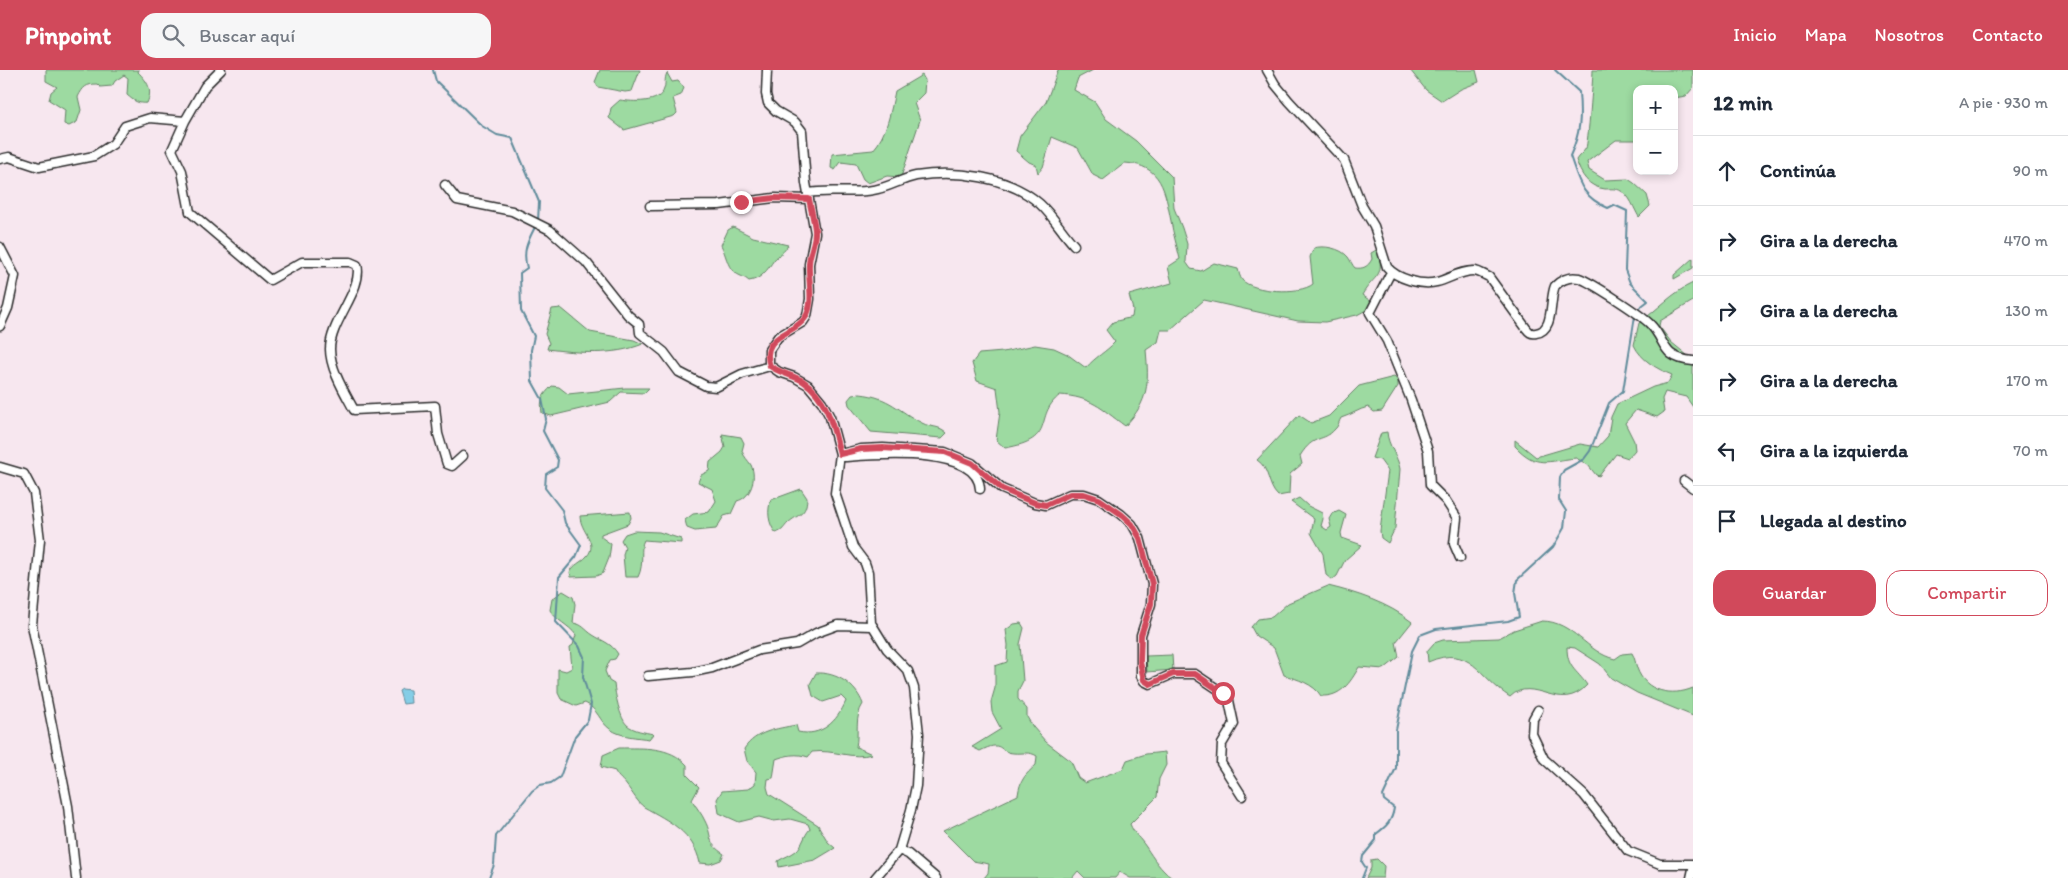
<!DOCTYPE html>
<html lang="es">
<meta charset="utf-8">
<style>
:root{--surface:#fff;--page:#f6f6f7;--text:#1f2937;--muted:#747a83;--line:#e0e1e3;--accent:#d1495b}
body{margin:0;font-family:Itim,sans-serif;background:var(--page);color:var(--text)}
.controls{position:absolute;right:15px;top:15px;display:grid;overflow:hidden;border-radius:10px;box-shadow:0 2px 8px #0003}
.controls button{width:45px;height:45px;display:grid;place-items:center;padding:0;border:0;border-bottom:1px solid var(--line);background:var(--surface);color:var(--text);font:25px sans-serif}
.stop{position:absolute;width:15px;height:15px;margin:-11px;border:4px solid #d1495b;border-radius:50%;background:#fff}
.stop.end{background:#d1495b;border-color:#fff;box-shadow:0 1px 5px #0008}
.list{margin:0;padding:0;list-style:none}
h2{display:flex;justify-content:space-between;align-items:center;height:65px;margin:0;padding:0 20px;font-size:21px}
h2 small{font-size:16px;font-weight:400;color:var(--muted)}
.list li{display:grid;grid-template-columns:32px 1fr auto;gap:15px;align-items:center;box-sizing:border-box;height:70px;padding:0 20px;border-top:1px solid var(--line)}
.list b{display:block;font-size:19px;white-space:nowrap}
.list em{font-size:16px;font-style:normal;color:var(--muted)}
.actions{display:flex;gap:10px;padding:15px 20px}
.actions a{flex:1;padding:11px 0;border:1px solid var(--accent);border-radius:15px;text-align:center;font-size:18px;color:var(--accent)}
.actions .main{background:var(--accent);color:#fff}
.icon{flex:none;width:28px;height:28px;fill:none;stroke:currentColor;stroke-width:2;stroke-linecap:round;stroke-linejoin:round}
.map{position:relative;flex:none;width:1693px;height:808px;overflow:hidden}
header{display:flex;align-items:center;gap:30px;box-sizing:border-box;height:70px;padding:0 25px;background:var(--accent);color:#fff}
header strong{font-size:24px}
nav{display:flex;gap:28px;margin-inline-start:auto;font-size:18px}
.search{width:350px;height:45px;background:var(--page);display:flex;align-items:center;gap:12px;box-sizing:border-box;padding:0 18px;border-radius:15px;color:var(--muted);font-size:19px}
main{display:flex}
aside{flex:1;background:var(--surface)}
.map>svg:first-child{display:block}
</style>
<header>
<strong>Pinpoint</strong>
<div class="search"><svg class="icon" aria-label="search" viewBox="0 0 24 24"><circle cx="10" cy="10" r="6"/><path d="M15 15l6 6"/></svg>Buscar aquí</div>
<nav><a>Inicio</a><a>Mapa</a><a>Nosotros</a><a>Contacto</a></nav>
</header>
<main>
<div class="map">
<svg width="1693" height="808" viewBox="0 0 1693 808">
<rect width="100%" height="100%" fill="#f7e7ef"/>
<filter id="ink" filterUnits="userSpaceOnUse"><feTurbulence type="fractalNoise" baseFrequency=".02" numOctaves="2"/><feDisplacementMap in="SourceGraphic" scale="10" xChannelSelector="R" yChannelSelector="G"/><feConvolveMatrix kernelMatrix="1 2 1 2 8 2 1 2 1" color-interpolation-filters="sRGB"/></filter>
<g filter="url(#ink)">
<path fill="#9ddaa1" stroke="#648266" d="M46,0H139L138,2C148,12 153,20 147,33C138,34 134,31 127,25L128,8L124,5L115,11L112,16L100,17L97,14C86,14 83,17 78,27L81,40L77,52L69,56L64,54L65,40L49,30L51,22L57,17L46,11Z
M600,0H640L632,21L625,22L598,17L595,12Z
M1058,0H1093L1078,8L1074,20L1095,32L1106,49L1136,71L1172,107L1174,138L1182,158L1187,174L1186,192L1191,199L1201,201L1214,193L1238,199C1239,203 1240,207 1242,210C1253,222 1300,225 1313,214L1310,187L1314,178C1323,175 1341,178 1348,187C1351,191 1352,195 1355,198C1363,199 1368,197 1372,189L1371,183L1378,179C1385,209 1375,203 1362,225L1372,232L1368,239L1357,245L1325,252L1298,251L1204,230L1170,260H1161L1158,272L1146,280C1149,313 1149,331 1125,356C1101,338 1091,327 1060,325C1032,347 1059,369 1005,378L996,370L1000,342L997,318L977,311L972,293L979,284L1003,282L1035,275L1054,278L1067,284L1086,298C1095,287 1106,282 1115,272L1106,260L1113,252L1132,247L1133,240L1129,225L1172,213L1168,197L1180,189C1177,176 1173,164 1171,151C1165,121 1162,95 1125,93L1103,110L1093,105L1078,78L1052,67L1043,97L1038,103L1036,95L1029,92L1016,81L1020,66L1046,32Z
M1410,0H1476L1479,12L1461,19L1442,31L1426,20Z
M1593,0H1693V18L1686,26L1674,28V19H1637V70H1616L1587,92L1589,100L1605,110L1628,109L1634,113L1647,125L1650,136L1639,147C1634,139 1630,125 1621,121C1617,118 1610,119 1605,119C1588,117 1581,105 1576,90C1578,86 1584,82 1586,78C1588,74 1593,8 1593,0Z
M667,3L672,12L678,11L684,18L681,25L673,28L677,43L674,46L624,60L609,48L611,38L620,30C632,32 660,34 664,19C666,14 664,9 667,3Z
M922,5L925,10L924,23L914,33L920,50L901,107L887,106L868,113L863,109L856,94L841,92L835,100L831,98L832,84L873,80C887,65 891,40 895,21Z
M733,157L753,167L788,175C784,183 779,184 774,190C767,200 762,209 749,211C745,207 739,206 734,202C727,196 726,184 721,175L728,160Z
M1693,188V198L1674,209V205Z
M1693,213V231L1660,251L1659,256L1671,272L1693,290V337L1686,327L1665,322L1662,329L1664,342L1657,347L1636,340L1625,353L1634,371L1635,380L1628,388L1616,384L1599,406L1596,405L1588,395L1576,388C1547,391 1537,399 1515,376V370L1536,387L1580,374L1598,377L1608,366L1611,347L1617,334L1653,317L1668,313L1672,305C1657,299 1641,290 1634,275L1639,253C1657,240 1673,222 1693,213Z
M561,238L590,262L634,270L643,274C613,286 579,283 547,279L549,273L545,264L552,239Z
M1394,307L1398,310V316L1382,341L1374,342L1368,337C1359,339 1351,345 1341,348C1339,351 1338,357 1335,359C1323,373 1314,363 1300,386L1302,394L1290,404L1289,424L1278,426C1267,416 1270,398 1257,390L1299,345L1311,353L1329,346L1359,316Z
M552,316L559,317L568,324L625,318H649L644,323L621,322L610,332L551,346L542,343C540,329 542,326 552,316Z
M860,324C890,327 898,341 922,353C931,358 939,355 947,363L942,368L871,362L849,335L848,330L852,325Z
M1387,362C1388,376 1398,386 1400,399L1395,458L1388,473L1381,468L1380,461L1388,401L1380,390L1372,388L1381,363Z
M722,364L741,367L744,373L742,381C744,387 748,390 751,395C757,408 751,428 737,431L731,444L724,446L716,459L695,461L687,458L685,450L693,444L709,442L716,431L712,419L698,412L701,405L709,401L710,392L722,382L725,377Z
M801,419L807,428C806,446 799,443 788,453C783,458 784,460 776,463C768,454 767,440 771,430Z
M1299,428L1308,436L1322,443L1323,449L1321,456L1327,460L1331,457L1329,449L1332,444L1339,441L1346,445L1341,463L1342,468L1362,475L1345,490L1337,506L1332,510L1326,505L1323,484L1311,463L1314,449L1291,432Z
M630,442L631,448L628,454L601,464V467L611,474L609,488L603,503L596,506L571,507L570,502C574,494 581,493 587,486C599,473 580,461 580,446Z
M634,461L659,462L681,469V473L644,470C639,478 645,493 638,507H625L623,485L625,477L621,470L625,464Z
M1328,516C1357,523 1388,533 1412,552L1396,572L1399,587L1384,599L1359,597C1350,613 1341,627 1321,626C1314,614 1297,609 1284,605L1274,578L1256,566L1251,557L1258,549L1272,547L1288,533Z
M563,521L573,527L575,534L573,553C583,554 585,560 593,565C604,572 611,573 618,584L615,589L610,590L605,601L609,611L614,614C615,623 620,649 627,655C634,661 645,662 653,664L649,669C637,667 621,667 610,659C599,651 598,639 585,633L576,636L561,629L558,623V599L566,601L572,598L570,577L573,575L576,565C569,555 555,550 550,540L552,529Z
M1542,551C1573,551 1587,583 1615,589L1622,584L1632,583C1635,588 1635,592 1637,598C1645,622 1672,627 1693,618V646L1637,623L1611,608L1600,594L1575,578L1567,577C1567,598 1576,599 1587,615C1560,645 1533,604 1510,627C1479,608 1471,573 1428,592L1427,581L1434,573L1443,570L1499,568L1514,560Z
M1021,553L1024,558L1020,574L1023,611L1018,621V629L1027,639V647L1033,657L1046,672L1071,691L1078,708L1085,713L1123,699L1127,690L1146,684L1165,682L1166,695L1159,709L1157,727L1130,754C1134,764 1140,768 1146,777C1154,789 1160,799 1172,808H1130L1120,802L1115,808H1085L1078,801L1072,808H984L988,803L989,794L973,791L943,761L1018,725C1020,710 1025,705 1036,695L1037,686C1029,681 1023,684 1013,683C998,682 1003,669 980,681L972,677L1001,659L992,642L991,632L995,618V596L1007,592L1008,575L1006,560L1014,554Z
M1172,585L1173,600L1147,602L1146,586Z
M816,603C837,602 856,615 863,634C854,648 859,662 856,677L872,684C852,690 834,679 812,682L808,687C797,683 787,685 776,689L773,708L768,709L767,717L769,724L818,755L828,772L835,778L815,790L779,797L778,791C784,787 791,785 796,781C803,775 804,765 810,759L808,754L790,749L774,751L759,747L739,752L719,743L717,729L722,721L748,719L755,714L756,702L747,691L744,679C756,661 776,659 796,655L798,662C821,667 837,652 846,631L841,626L823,632L813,626L810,614Z
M619,678C643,678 670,676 687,695V705L699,717L692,730C696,737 702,744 705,751C713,766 706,773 724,784L721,790L710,794L700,793C693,762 669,751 644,737C638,733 632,722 627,716C623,710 618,708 615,701L601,697L603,685Z
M1377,789L1384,796L1383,808H1366L1371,798V790Z"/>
<path fill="#85cde6" stroke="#618c9b" d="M402,619L410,620L411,633L403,634L399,621Z"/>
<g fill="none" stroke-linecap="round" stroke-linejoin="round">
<path stroke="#618c9b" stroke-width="2" d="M433,0L436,11L482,56L497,65L512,68L539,132L538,151
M1555,0L1579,22C1581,47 1581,62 1570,86C1579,111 1581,127 1608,138L1614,135L1627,141L1625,200L1630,213L1648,231L1639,238
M489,808L494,795L496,766L532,721L540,715L551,713L560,707L575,666L588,650L591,634L583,607L584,587L579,576L556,552L559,507L576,487L581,475L565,453L562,440L545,418L546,404L557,397L558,390L543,361L546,349L542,329L532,311L531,280L534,266L521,241L520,203L527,198C522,180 528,171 536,155
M1362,808L1366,798L1362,792L1363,786L1376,770V764C1387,756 1392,751 1394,738L1384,730L1383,726L1396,698V660L1412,581L1420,565L1436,559L1508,551L1519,547L1515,523L1517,510L1553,477L1564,458L1566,441L1559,430L1560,407L1564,400L1584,389L1590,381L1609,333L1623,321L1635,246"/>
<defs>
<path id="minor" d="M767,0L766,24L768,33L776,41L795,52L802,61L806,113L815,163L809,194L810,229L807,246L803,252L778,267L769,280V295L779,302L794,307L808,315L822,332L830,347L840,384L835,423L853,477L865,493L868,502L871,553L887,579L908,601L914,618L919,664L916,716L911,740L899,780L875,808
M1267,0L1275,14L1289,31L1344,90L1362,136L1374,156L1387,197C1397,209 1422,216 1437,212C1449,209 1462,200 1475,201C1480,202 1484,205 1489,207L1526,258C1529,262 1531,264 1536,263C1555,261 1549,229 1555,216C1561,210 1569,206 1579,208C1591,212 1640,244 1650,254C1667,271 1660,288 1693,291
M185,51L205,16L221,0
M0,89L9,87L39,97L94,86L113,74L125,56L150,48L185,51L172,80L182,101L190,142L270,210L302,192H350L357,195C364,218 330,252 330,279C330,299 345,323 354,340L435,336L438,364L447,394L452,396L463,386
M445,115L457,130L512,141L550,160L586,192L628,245L639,254L640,263L664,282L679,302L706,316L716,317L742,304L770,296
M808,123C830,119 852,124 873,120C888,118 901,109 916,106C956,100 1009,106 1040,134C1053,146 1062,162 1074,175
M650,136L719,135L774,128L809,129
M0,177L15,206L8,238L0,256
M1391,202L1370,243L1387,271L1411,330L1428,381L1430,415L1446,431L1457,448L1454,474L1460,488
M840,384L861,379L883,378L945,382L972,393L1002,419L1035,433L1046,435L1070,424H1084L1099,429L1121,444L1132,454L1140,468L1152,514L1151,534L1141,565V606L1144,611L1150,614L1173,604H1195L1228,626L1234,654L1222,674L1221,693L1242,726
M844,387C873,385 978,375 980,419
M0,397L24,404L34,423L40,470L32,555L68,736L76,808
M1684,411L1693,418
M648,606L693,602L712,598L759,580L797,574L816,563L838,555L872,556
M1538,640L1533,649L1532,664L1544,689L1584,725L1628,781L1660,794H1693
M899,780L908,784L936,808
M1691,808L1693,799"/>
</defs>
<use href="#minor" stroke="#2b2b2b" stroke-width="11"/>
<use href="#minor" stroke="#fff" stroke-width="8"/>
</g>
</g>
<g fill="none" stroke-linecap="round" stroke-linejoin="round" filter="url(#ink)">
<path stroke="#d1495b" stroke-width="6" d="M741,132L774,128L809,129C811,139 814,150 815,160C816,172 809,183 809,194C808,212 815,233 805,248C794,265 759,265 770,296C780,303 792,305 803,311C828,328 833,357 840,384L861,379L883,378L945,382L972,393L1002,419L1035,433L1046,435L1070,424H1084L1099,429L1121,444L1132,454L1140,468L1152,514L1151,534L1141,565L1140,592L1144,610L1150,614L1173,604H1195L1223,623"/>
</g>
</svg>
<div class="controls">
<button>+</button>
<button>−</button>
</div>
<div class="stop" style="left:1223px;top:623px"></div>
<div class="stop end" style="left:741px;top:132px"></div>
</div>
<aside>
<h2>12 min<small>A pie · 930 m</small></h2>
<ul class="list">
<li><svg class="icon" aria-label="ahead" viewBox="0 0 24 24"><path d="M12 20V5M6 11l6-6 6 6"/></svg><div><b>Continúa</b></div><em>90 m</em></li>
<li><svg class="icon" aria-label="right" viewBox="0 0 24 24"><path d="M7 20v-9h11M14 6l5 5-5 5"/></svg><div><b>Gira a la derecha</b></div><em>470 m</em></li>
<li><svg class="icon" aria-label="right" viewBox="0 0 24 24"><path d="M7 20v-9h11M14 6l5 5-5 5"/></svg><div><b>Gira a la derecha</b></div><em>130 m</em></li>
<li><svg class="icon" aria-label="right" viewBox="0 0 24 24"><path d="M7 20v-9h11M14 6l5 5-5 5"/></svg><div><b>Gira a la derecha</b></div><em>170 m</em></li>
<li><svg class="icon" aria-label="left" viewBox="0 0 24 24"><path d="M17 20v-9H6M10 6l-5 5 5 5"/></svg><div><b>Gira a la izquierda</b></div><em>70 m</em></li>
<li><svg class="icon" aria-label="arrive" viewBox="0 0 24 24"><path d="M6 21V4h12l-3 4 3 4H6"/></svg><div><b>Llegada al destino</b></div></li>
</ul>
<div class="actions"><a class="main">Guardar</a><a>Compartir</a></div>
</aside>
</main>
